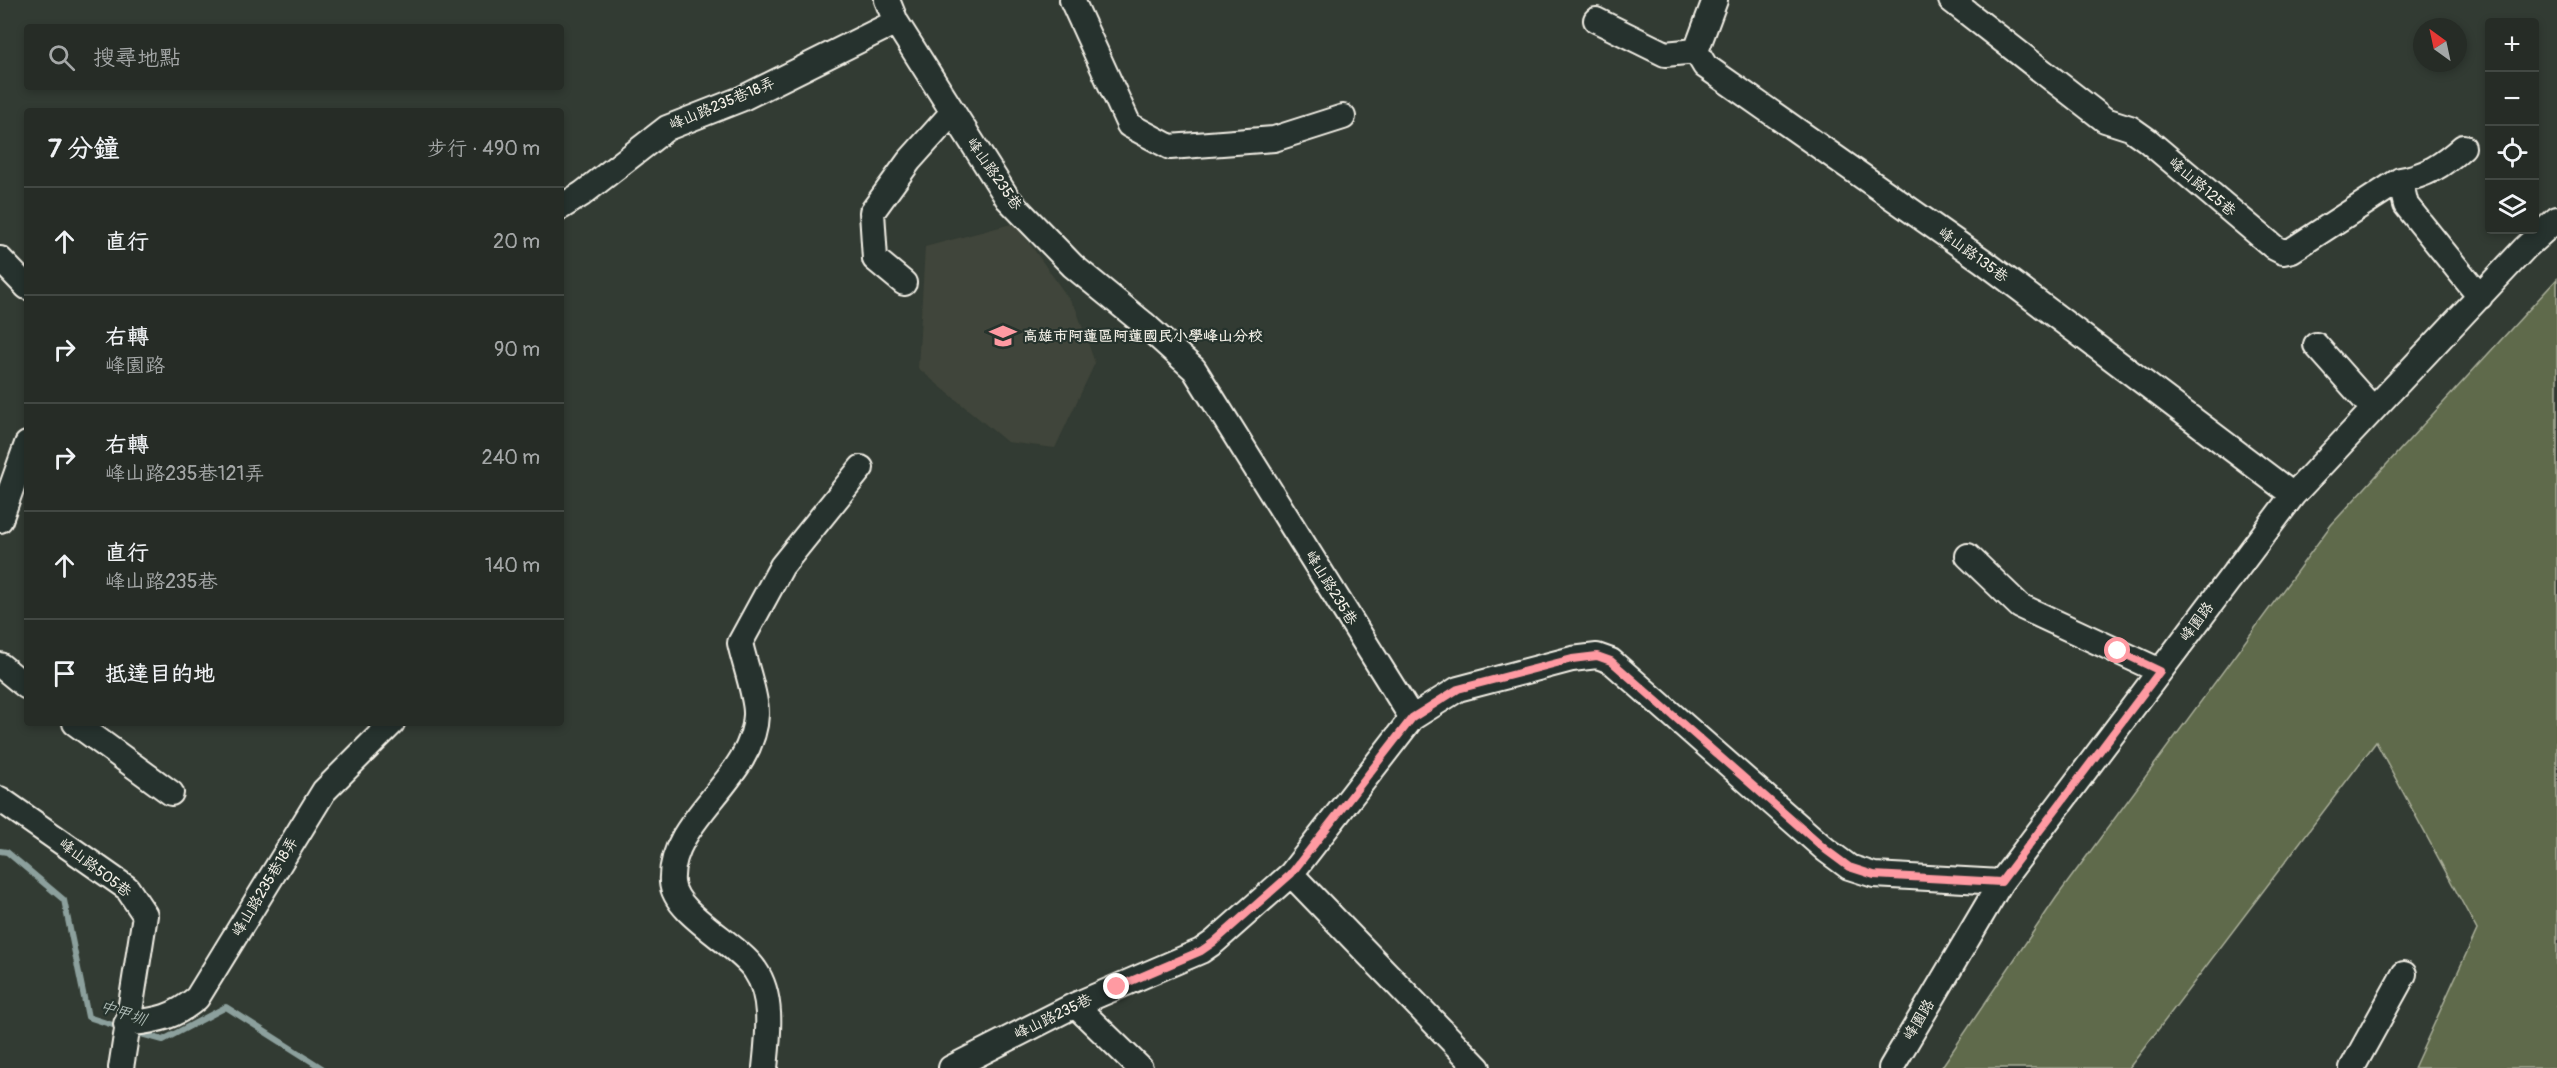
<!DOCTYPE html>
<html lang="zh-TW">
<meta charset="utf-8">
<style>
:root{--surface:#262c26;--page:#323832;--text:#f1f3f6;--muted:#a4a7a7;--line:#424843}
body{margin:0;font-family:Pangolin,"LXGW WenKai TC",sans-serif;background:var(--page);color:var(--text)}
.controls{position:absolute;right:18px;top:18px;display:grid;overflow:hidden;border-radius:6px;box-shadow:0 3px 9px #0003}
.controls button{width:54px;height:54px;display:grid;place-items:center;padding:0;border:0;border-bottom:2px solid var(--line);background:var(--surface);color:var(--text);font:30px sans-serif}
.compass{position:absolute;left:2413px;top:18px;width:54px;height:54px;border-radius:50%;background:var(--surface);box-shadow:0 3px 9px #0003;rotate:327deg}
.stop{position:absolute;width:18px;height:18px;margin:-14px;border:4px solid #ff9aa2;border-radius:50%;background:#fff}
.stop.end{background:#ff9aa2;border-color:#fff;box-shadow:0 2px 6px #0008}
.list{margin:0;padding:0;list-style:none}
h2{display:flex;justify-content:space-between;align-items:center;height:78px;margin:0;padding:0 24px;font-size:26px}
h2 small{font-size:20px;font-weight:400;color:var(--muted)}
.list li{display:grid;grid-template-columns:39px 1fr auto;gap:18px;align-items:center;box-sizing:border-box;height:108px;padding:0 24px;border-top:2px solid var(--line)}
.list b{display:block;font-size:22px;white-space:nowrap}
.list p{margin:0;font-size:20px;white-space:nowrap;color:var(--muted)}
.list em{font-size:20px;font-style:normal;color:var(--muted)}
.icon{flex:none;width:33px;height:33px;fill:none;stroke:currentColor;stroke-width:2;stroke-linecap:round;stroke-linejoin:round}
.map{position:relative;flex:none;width:2557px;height:1068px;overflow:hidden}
.search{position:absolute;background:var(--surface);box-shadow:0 3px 9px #0003;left:24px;top:24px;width:540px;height:66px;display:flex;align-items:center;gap:15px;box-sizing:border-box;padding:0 21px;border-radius:6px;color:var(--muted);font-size:22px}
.panel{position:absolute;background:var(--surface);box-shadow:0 3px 9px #0003;left:24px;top:108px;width:540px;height:618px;border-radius:6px}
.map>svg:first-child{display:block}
</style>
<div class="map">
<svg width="2557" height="1068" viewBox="0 0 2557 1068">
<rect width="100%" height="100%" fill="#323b33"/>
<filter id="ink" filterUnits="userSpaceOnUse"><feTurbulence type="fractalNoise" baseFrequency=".0167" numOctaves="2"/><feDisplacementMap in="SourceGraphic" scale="12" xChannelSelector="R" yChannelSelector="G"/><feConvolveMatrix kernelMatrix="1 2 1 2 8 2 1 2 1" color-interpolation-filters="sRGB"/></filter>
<g filter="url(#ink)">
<path fill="#40453a" d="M1015,223L1076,309L1095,363L1055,448L1007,442L918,368L925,247Z"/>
<path fill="#5f6b4c" stroke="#aaae9a" stroke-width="1.5" d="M2557,279V1068H2414L2477,930L2376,742L2129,1068H1941L2056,898L2331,525Z"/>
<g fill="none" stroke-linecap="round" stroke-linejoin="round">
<path stroke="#8ca09d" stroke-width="6" d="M0,851L7,852L64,900L88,1017L122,1028
M134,1032L163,1040L226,1007L322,1068"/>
<defs>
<path id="minor" d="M887,0L896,22L1008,199L1073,266L1143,323L1194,369L1412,718
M1072,0L1129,125L1170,147L1274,139L1343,117
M1715,0L1696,51L1705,66L1983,261L2293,495
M1951,0L2105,120L2130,128L2147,140L2275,248L2283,252L2292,250L2400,180C2426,176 2443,165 2463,147
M1596,20L1665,54L1696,51
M2400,180L2406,205L2480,297
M561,207L582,194L667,128L741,99L896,22
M0,259L27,287
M904,283L875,259L872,212L909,161L952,113
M2316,345L2373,409
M0,520L27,444
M1968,556L2020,606L2160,671
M0,665L27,687
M75,723L171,793
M0,799L127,888L145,915L121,1068
M1291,874L1478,1068
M1075,1005L1140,1068
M126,1024C157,1020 172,1019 197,998L324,791L392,723
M765,1068C768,1038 774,997 755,970C738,944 674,914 672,882C668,820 754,779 756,715C757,698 744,662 740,643L782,566L861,468
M951,1068L1075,1005L1201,951L1214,942L1291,874L1412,718L1458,689L1572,659L1597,656L1611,661L1826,850L1849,867L1874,875L2001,882
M1891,1068L2001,882L2293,495L2525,248L2557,219
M2352,1068L2404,974"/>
</defs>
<use href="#minor" stroke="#f4f1e8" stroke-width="28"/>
<use href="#minor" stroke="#26332d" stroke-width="24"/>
</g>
</g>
<g fill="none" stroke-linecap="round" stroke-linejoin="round" filter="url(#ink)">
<path stroke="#ff9aa2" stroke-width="8" d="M1117,987L1201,951L1214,942L1291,874L1412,718L1458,689L1572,659L1597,656L1611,661L1826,850L1849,867L1874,875L2001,882L2160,671L2118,651"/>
</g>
<defs>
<symbol id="school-bare" viewBox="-9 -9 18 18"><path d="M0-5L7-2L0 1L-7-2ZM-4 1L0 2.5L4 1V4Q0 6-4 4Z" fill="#ff9aa2" stroke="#26332d" stroke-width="2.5" paint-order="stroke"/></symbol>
</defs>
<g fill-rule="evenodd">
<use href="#school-bare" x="984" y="317" width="38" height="38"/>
</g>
<g text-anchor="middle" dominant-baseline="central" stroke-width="4.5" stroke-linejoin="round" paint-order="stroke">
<g font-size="15" fill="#f4f1e8" stroke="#26332d">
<text transform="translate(722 104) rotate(-23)">峰山路235巷18弄</text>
<text transform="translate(994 174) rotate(55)">峰山路235巷</text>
<text transform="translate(2202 187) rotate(40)">峰山路125巷</text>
<text transform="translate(1973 255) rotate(36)">峰山路135巷</text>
<text transform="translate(1331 588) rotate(58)">峰山路235巷</text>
<text transform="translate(2197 622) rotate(-53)">峰園路</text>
<text transform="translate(95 868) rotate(37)">峰山路505巷</text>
<text transform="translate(265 887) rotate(-59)">峰山路235巷18弄</text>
<text transform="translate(1053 1017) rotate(-26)">峰山路235巷</text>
<text transform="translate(1919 1020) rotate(-59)">峰園路</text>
</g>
<g font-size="15" font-weight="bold" fill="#f4f1e8" stroke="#26332d" text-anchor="start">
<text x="1023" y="336">高雄市阿蓮區阿蓮國民小學峰山分校</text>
</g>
<g font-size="16" font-style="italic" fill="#aebbb6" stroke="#26332d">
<text transform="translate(123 1013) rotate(18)">中甲圳</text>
</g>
</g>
</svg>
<div class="controls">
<button>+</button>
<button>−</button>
<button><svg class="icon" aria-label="locate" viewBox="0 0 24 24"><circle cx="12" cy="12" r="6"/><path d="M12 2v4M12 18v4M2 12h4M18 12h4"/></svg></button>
<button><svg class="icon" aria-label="layers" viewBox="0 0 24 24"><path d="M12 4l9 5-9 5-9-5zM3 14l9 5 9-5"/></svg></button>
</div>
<svg class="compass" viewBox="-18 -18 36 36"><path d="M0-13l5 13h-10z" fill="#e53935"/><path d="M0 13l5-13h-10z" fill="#a4a7a7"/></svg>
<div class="stop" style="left:2118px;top:651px"></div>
<div class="stop end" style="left:1117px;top:987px"></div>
<div class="search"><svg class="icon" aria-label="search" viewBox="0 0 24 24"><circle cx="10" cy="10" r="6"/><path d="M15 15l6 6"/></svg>搜尋地點</div>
<section class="panel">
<h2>7 分鐘<small>步行 · 490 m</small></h2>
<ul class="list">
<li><svg class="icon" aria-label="ahead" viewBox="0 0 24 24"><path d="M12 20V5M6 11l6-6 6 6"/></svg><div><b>直行</b></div><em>20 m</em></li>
<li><svg class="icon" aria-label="right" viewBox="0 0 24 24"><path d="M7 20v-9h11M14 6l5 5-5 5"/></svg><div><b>右轉</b><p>峰園路</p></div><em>90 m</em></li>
<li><svg class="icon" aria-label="right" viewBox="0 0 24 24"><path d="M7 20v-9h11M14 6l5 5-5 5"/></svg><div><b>右轉</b><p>峰山路235巷121弄</p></div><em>240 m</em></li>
<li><svg class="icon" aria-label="ahead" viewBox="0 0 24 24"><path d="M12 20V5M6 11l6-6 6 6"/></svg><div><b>直行</b><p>峰山路235巷</p></div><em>140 m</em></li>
<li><svg class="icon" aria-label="arrive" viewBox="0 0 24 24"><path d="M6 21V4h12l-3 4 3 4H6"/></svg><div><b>抵達目的地</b></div></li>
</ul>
</section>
</div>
